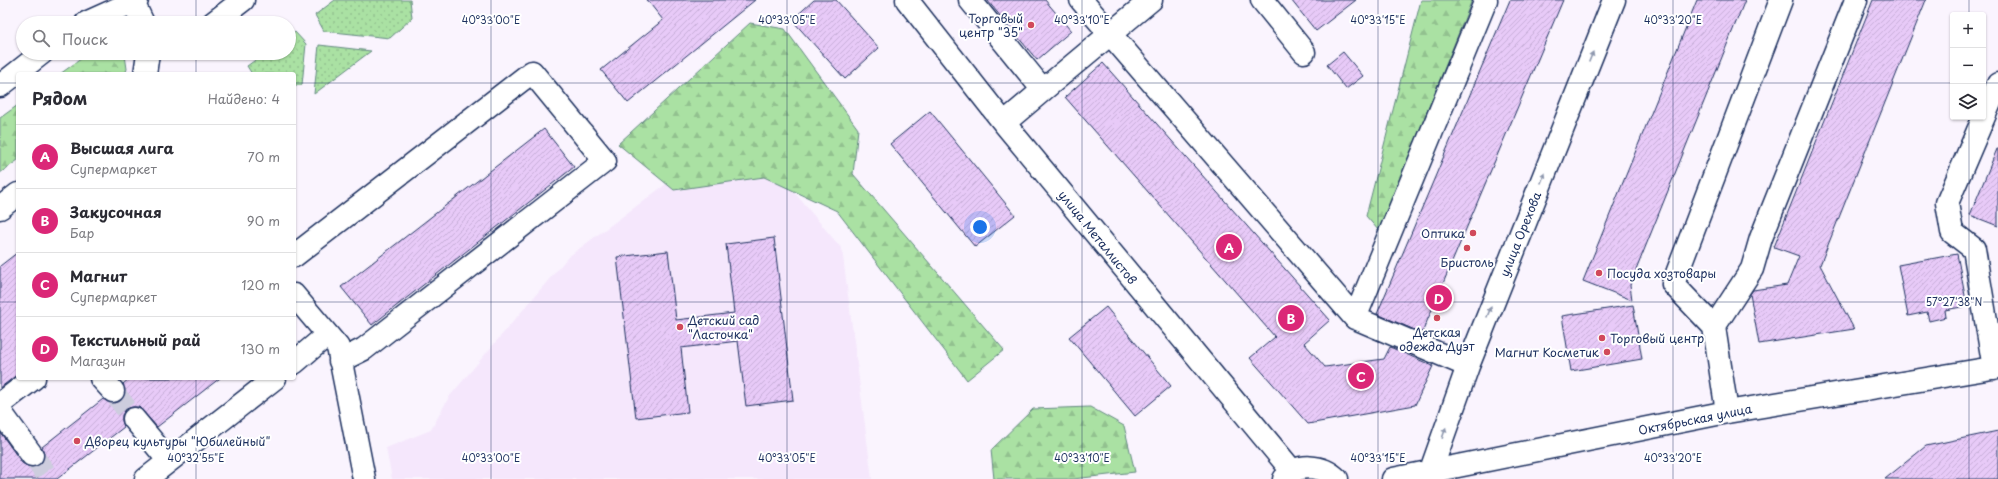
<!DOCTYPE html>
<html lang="ru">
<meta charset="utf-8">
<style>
:root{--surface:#fff;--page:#f2f2f3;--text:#2b2b33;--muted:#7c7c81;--line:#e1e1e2;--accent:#db2777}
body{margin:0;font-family:"Playpen Sans",sans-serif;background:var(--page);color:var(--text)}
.controls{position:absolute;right:12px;top:12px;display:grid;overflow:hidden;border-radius:4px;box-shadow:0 1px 3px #0004}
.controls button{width:36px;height:36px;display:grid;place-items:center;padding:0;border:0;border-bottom:1px solid var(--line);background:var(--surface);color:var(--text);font:20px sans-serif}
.you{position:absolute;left:980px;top:227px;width:14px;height:14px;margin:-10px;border:3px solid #fff;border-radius:50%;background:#1a73e8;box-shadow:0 0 0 6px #1a73e833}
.badge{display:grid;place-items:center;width:26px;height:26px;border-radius:50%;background:var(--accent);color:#fff;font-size:13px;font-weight:700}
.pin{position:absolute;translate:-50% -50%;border:2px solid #fff;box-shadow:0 1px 4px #0006}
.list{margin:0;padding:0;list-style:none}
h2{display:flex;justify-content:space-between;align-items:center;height:52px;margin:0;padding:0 16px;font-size:17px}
h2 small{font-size:13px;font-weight:400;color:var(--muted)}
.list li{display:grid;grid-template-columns:26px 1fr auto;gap:12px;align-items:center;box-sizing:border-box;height:64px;padding:0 16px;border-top:1px solid var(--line)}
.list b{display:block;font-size:15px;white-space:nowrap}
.list p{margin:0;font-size:13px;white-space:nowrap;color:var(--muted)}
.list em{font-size:13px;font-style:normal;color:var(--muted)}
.icon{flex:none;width:22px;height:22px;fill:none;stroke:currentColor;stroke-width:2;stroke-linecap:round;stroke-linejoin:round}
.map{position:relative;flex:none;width:1998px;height:479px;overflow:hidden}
.search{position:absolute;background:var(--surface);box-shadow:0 1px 3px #0004;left:16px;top:16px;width:280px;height:44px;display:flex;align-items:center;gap:10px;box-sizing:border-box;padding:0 14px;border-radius:22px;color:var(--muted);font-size:15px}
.panel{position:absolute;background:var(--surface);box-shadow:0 1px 3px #0004;left:16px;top:72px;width:280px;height:308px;border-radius:4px}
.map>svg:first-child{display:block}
</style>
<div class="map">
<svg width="1998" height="479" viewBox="0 0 1998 479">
<defs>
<pattern id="grass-dots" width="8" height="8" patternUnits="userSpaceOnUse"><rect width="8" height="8" fill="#aae1a3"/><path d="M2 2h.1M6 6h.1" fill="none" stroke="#92c18f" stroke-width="1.8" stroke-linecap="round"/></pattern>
<pattern id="forest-firs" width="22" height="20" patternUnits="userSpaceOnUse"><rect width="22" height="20" fill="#aae1a3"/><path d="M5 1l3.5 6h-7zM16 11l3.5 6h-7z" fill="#92c18f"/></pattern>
<pattern id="building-hatch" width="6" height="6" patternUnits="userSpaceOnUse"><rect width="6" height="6" fill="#e8caf8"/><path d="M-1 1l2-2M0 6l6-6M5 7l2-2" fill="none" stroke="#c6aed7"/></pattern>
</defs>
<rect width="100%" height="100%" fill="#faf4fe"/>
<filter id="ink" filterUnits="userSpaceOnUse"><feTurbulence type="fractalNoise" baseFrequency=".025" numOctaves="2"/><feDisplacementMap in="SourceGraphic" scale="8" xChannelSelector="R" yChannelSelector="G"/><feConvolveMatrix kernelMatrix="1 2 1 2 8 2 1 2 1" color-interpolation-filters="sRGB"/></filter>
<g filter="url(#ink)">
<path fill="#f5e7fc" d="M705,155L790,166L794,192L842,249L872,479H392L386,448L431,430L449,397L568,257Z"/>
<path fill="url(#grass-dots)" stroke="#628880" d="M335,0H410L412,18L390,38L324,31L315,15Z
M295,32L306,44L302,85H294V74H252L247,66L265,53H289V36Z
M319,45L371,51L314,94Z"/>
<path fill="url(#forest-firs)" stroke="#628880" d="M1421,0H1472L1379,231L1366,216Z
M750,23L785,29L858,129L853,174L1004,350L967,380L837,211L764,177L674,190L618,144Z
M89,53H122L125,55L127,69L125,74H60Z
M18,105V160L0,173V118Z
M1090,407L1124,426L1135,472L1073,479H994L991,450L1033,409Z"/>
<path fill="url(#building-hatch)" stroke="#1b2f5e" d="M647,0H755L628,103L601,70L663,20Z
M814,0H836L879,48L845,79L792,20Z
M987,0H1045L1071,31L1037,60Z
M1291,0H1356L1316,31Z
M1510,0H1563L1422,333L1377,314Z
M1697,0H1745L1630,285L1632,300L1583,281Z
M1873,0H1926L1820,265L1854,329L1759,344L1750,294L1753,290L1787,285L1799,256L1774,247Z
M1343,52L1363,76L1346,89L1327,65Z
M1103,63L1330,320L1304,343L1325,367L1384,359L1390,347L1433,366L1415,405L1308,424L1250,358L1275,337L1065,97Z
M930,111L1015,215L975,247L890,144Z
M544,129L574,167L372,325L341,287Z
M1997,149H1998V226L1970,215Z
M774,238L793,400L746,406L738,341L681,348L688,412L636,418L617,257L668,251L676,320L734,313L726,244Z
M18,252V374L0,388V266Z
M1957,254L1967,306L1945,310L1946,317L1929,321L1927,312L1908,316L1898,265Z
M1633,305L1642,359L1571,371L1562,316Z
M1106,307L1171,386L1135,416L1069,337Z
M130,378H220L157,427L139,407H132L126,409L122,415V421L124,427L57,479H0V432L22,463L27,466L33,467L39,465L44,460V453L42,447L103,399L110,403H116L121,400L125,394L123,384Z
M1998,431V479H1885L1926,446Z"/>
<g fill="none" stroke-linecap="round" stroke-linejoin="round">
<path stroke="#cdcdde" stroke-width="22" stroke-dasharray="22 11" stroke-linecap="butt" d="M113,391L134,419
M32,455L50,479"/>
<defs>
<path id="minor" d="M907,0L1004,123L1293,472
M970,0L1043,90L1004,123
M1081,0L1355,318L1486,0
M1262,0L1304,52
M133,2L143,23
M86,23L137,0
M213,23L243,0
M145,74L148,53
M0,86L42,53
M1043,90L1151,0
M0,208L18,194
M294,256L532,72L605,161L364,349L340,361
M294,295L338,347L364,479
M1355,318L1468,366
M1714,327L1752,269L1761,238L1856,0
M294,363L327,335
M1994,368L1974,249L1952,232L1947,203L1998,84
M101,378L113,391
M0,404L34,378
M0,411L32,455
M1727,412L1714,327L1673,284L1781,0
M134,419L169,461
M1431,470L1468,366L1614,0
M146,479L275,378
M1284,479C1297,462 1323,465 1337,479
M1393,479L1727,412L1998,367"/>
</defs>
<use href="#minor" stroke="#1b2f5e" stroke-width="25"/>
<use href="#minor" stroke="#fff" stroke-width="22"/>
</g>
<defs><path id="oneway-solid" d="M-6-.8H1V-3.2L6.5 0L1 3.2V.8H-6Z"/></defs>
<g fill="#8d97ae">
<use href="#oneway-solid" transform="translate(1591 57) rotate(-68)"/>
<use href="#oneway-solid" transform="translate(1543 178) rotate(-68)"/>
<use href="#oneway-solid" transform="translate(1489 312) rotate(-68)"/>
<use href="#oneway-solid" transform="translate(1444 433) rotate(-71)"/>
</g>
</g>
<path fill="none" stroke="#1b2f5e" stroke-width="1" stroke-opacity="0.45" d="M196,0V23M491,0V479M787,0V479M1082,0V479M1378,0V479M1673,0V479M1969,0V15M196,53V74M0,83H18M294,83H1953M1983,83H1998M1969,117V479M0,302H18M294,302H1998M196,378V479"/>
<g fill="#d1495b" stroke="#fff" stroke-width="1.5">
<circle cx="1031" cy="25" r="4"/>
<circle cx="1473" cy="233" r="4"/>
<circle cx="1467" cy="248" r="4"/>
<circle cx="1599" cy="273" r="4"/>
<circle cx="1437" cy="318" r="4"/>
<circle cx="680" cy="327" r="4"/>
<circle cx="1602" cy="338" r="4"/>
<circle cx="1607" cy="352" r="4"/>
<circle cx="77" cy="441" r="4"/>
</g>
<g text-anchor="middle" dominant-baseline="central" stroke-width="4" stroke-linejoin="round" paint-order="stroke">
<g font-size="12" fill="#1b2f5e" stroke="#fff" text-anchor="start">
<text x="1023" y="18" text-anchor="end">Торговый<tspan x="1023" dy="14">центр "35"</tspan></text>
<text x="1465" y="233" text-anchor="end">Оптика</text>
<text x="1467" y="262" text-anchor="middle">Бристоль</text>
<text x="1607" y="273">Посуда хозтовары</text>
<text x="688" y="320">Детский сад<tspan x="688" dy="14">"Ласточка"</tspan></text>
<text x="1437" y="332" text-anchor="middle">Детская<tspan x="1437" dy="14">одежда Дуэт</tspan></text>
<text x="1610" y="338">Торговый центр</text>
<text x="1599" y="352" text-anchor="end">Магнит Косметик</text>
<text x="85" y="441">Дворец культуры "Юбилейный"</text>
</g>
<g font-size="12" fill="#1b2f5e" stroke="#fff">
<text transform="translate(1520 234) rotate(-68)">улица Орехова</text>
<text transform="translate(1098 237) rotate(51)">улица Металлистов</text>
<text transform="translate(1695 419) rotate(-11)">Октябрьская улица</text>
</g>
</g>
<g font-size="10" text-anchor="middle" fill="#1b2f5e" stroke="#fff" stroke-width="4" stroke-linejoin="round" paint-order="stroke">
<text x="491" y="24">40°33'00"E</text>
<text x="787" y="24">40°33'05"E</text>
<text x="1082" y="24">40°33'10"E</text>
<text x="1378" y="24">40°33'15"E</text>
<text x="1673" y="24">40°33'20"E</text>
<text x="1954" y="306">57°27'38"N</text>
<text x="196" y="462">40°32'55"E</text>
<text x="491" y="462">40°33'00"E</text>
<text x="787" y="462">40°33'05"E</text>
<text x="1082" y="462">40°33'10"E</text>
<text x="1378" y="462">40°33'15"E</text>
<text x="1673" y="462">40°33'20"E</text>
</g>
</svg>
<div class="controls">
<button>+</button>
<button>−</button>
<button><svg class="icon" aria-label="layers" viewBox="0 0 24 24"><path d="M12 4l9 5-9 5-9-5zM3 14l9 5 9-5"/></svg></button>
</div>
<div class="you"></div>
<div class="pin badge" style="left:1229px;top:247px">A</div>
<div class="pin badge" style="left:1291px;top:318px">B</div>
<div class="pin badge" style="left:1361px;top:376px">C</div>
<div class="pin badge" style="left:1439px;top:298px">D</div>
<div class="search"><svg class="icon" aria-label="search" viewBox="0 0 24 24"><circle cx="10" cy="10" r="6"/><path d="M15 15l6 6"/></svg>Поиск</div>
<section class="panel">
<h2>Рядом<small>Найдено: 4</small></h2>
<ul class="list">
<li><span class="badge">A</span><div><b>Высшая лига</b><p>Супермаркет</p></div><em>70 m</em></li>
<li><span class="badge">B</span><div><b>Закусочная</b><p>Бар</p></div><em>90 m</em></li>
<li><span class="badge">C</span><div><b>Магнит</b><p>Супермаркет</p></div><em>120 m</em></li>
<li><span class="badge">D</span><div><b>Текстильный рай</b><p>Магазин</p></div><em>130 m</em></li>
</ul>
</section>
</div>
